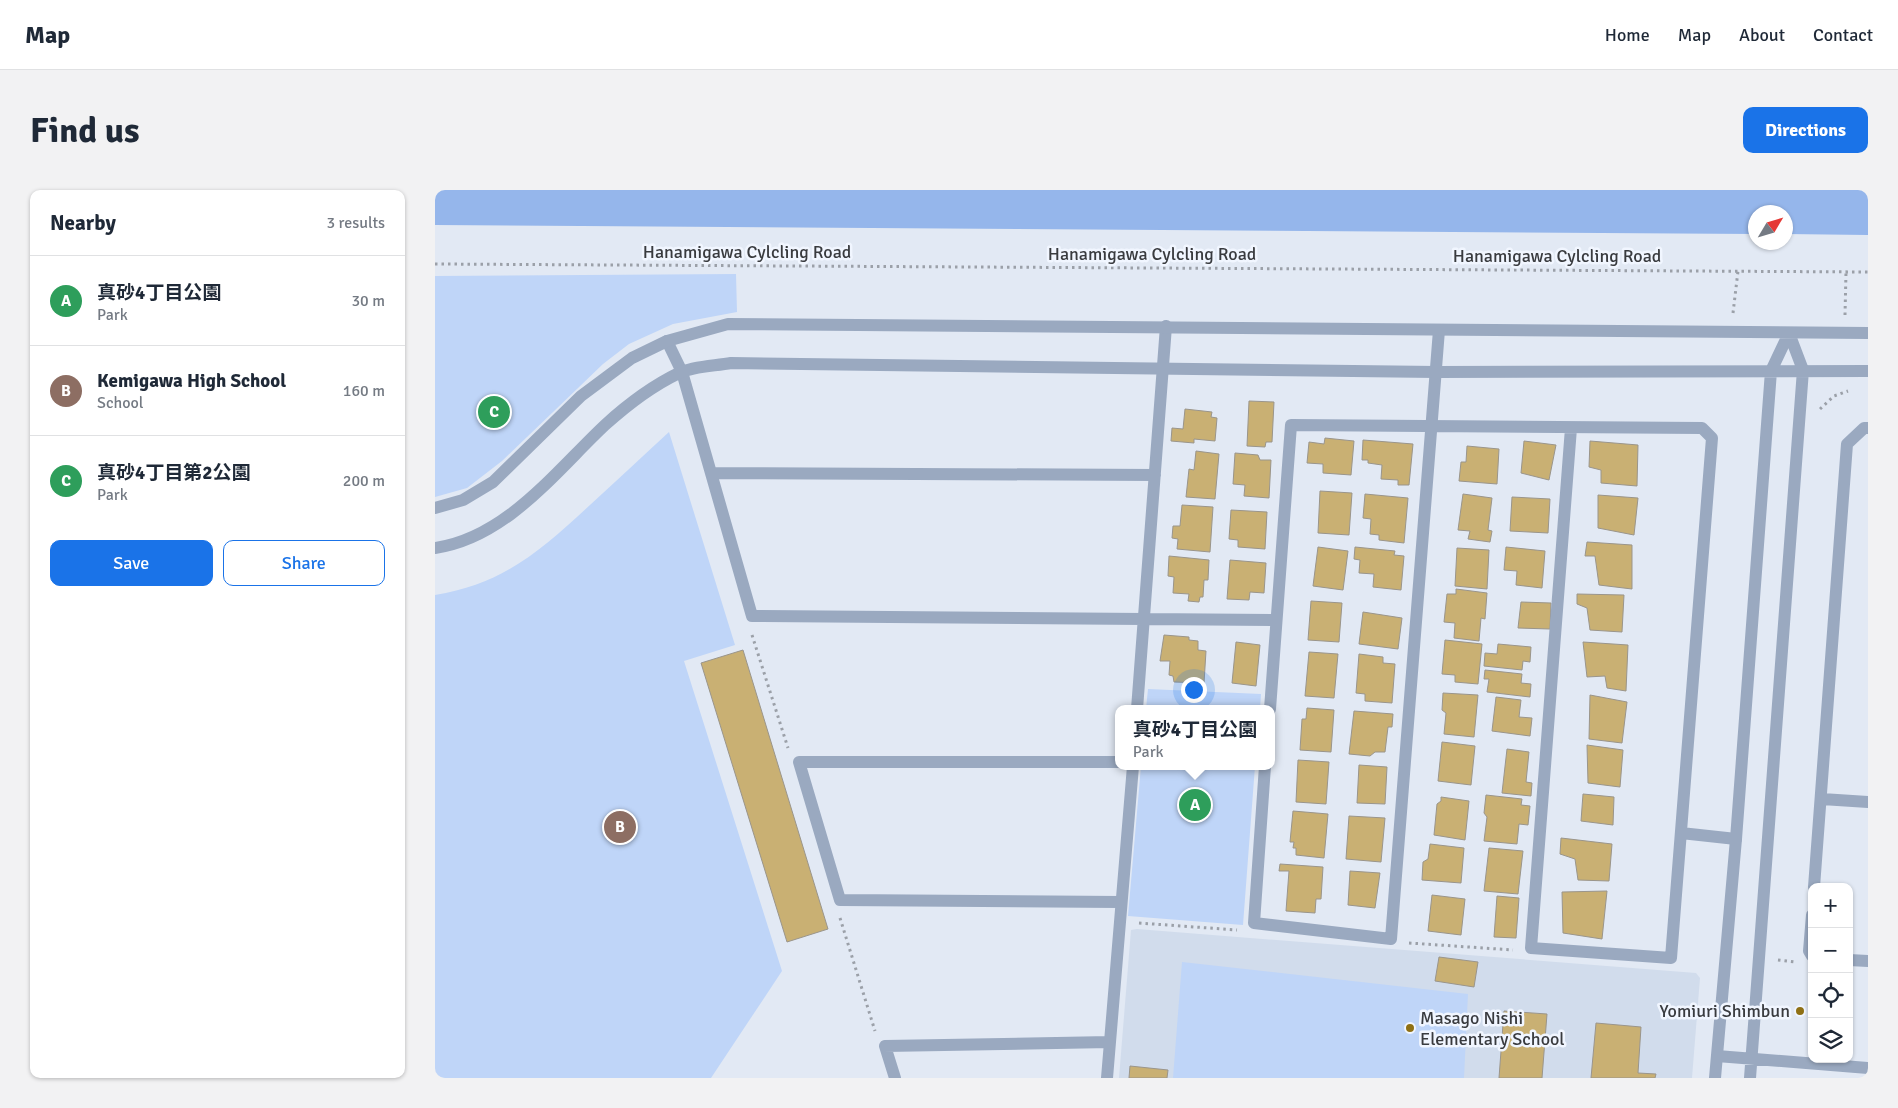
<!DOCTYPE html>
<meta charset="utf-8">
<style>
:root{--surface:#fff;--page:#f2f2f3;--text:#1f2937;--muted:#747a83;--line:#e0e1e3;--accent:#1a73e8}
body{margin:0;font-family:Signika,"Noto Sans JP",sans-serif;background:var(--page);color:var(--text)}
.controls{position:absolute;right:15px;bottom:15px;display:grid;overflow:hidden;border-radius:10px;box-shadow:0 1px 4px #0004}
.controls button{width:45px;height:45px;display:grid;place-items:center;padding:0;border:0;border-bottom:1px solid var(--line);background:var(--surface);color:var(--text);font:25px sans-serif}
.compass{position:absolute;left:1313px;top:15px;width:45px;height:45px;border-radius:50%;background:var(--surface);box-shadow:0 1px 4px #0004;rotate:52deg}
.you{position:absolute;left:758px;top:499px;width:18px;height:18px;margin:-12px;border:4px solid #fff;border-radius:50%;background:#1a73e8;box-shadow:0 0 0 8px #1a73e833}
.badge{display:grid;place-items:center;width:32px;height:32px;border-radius:50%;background:var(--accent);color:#fff;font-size:16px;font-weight:700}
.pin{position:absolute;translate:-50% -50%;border:2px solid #fff;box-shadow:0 1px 5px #0006}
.popup{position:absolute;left:680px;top:515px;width:160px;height:65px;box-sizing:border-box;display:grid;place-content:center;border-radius:10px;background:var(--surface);filter:drop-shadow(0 1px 4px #0005);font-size:16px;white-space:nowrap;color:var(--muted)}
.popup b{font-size:19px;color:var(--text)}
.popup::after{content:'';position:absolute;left:50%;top:100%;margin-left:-10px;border:10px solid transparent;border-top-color:var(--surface)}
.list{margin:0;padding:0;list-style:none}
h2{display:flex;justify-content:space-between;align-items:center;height:65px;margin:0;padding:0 20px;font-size:21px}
h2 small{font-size:16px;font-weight:400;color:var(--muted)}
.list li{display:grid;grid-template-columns:32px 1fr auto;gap:15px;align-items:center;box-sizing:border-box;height:90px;padding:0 20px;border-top:1px solid var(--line)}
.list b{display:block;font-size:19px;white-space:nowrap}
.list p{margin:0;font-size:16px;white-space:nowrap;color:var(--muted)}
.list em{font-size:16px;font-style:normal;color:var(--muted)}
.actions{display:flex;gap:10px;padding:15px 20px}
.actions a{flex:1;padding:11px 0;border:1px solid var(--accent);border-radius:10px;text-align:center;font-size:18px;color:var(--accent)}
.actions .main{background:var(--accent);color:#fff}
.icon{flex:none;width:28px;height:28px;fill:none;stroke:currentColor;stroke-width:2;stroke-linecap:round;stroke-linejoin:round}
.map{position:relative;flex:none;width:1433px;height:888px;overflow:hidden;border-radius:10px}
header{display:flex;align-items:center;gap:30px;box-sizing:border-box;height:70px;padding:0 25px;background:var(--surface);border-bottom:1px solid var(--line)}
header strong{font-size:24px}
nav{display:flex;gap:28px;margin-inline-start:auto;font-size:18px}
.intro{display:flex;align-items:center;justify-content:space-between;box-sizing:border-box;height:120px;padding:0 30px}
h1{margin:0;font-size:35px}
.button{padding:12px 22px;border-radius:10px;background:var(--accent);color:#fff;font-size:18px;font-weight:700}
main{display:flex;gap:30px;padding:0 30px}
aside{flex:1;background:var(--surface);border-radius:10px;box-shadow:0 1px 4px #0004}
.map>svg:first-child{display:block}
</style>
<header>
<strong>Map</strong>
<nav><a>Home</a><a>Map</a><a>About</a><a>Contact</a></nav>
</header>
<div class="intro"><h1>Find us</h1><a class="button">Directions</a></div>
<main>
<aside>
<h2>Nearby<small>3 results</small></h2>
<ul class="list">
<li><span class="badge" style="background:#2e9e5b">A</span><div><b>真砂4丁目公園</b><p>Park</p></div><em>30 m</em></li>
<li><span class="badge" style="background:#8d6e63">B</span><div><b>Kemigawa High School</b><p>School</p></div><em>160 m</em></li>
<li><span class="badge" style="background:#2e9e5b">C</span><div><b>真砂4丁目第2公園</b><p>Park</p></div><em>200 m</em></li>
</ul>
<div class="actions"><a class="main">Save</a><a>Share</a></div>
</aside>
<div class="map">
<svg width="1433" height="888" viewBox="0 0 1433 888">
<rect width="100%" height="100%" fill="#e2e9f4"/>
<path fill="#d1dcec" d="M702,739L1261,783L1265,788L1257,888H684L696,740Z"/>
<path fill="#bfd5f8" d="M301,84L302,122L238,134L194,154L168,174L67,271L32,298L0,307V86Z
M234,242L300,455L249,471L347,781L276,888H0V405C69,394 106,360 155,315C182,290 208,266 234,242Z
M713,499L826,504L825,519H711Z
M706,576H820L808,735L693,726Z
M747,772L1033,804L1029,888H738Z"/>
<path fill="#95b6eb" d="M0,0H1433V45L1351,44L1350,22H1320V44L0,35Z"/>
<path fill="#c9b073" stroke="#9a958b" d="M814,211L839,212L837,252H831L830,257L812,256Z
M750,219L777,222L776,227L782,228L780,251L759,249V253L736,251L737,238L748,239Z
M890,248L919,251L916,285L888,283V274L872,273L874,252L889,254Z
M928,250L978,254L974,295H963V290L946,289L947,275L933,273V270H927Z
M1089,251L1121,255L1114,290L1086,283Z
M1155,251L1203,255L1202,296L1166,293V280L1154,277Z
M1032,256L1064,259L1062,294L1024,291L1026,272H1031Z
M761,261L784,264L780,309L751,307L754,279L759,280Z
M800,263L823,265L825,270H836L834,308L809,306L810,295L798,294Z
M885,301L917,303L914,345L883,343Z
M930,304L973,308L969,353L944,350V345L935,344L936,329L928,328Z
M1028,304L1057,308L1053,340L1057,341L1055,352L1033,349L1035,341L1023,340Z
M1163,305L1203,308L1199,345L1163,338Z
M1077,307L1115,309L1113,343L1075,341Z
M747,315L778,317L775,362L742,359L743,349L737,348L738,336H745Z
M796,320L832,322L830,359L803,357V350L794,349Z
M1152,352L1197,355V399L1164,395L1160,366H1150Z
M883,357L913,361L908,400L878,396Z
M920,357L960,361L959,365L969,366L966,400L938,397L939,384L924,383L925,370L919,369Z
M1071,357L1110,361L1107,398L1081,395L1082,381L1069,380Z
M1022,358L1054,360L1052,399L1020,396Z
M734,366L774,370L773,390H769L768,407H765L764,412L753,411L754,404L738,403L739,387L733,386Z
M795,370L831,373L829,403L815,402L814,410L792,409Z
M1021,399L1052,403L1050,429L1046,428L1044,451L1019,448L1020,433L1009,432L1012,404H1021Z
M1142,404L1189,405L1187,442L1155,440L1152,418L1142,414Z
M876,411L907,413L904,452L873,450Z
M1086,412L1116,413L1115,439L1083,438Z
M928,422L967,428L963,459L924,454Z
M729,445L754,447V450L763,451V460L771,461L769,493L739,492L738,486L734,485L735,471H725Z
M1010,450L1047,454L1043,494L1020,492V485L1007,484Z
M801,452L825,455L821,496L797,493Z
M1148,452L1193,455L1191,501L1172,498L1170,486L1152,487Z
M1063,454L1096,457L1095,472L1088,471L1087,480L1049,476L1050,463L1062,464Z
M308,460L393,739L352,752L266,473Z
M874,462L903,464L899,508L870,506Z
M924,464L948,467V473L960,474L957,513L930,511V504L921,503Z
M1050,480L1087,484L1086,493L1096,494L1095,507L1052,502L1054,489H1049Z
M1008,503L1043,505L1039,547L1009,544L1011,523L1007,520Z
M1155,505L1192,512L1187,553L1154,549Z
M1061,507L1086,510L1084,527L1097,528L1095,546L1057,541Z
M872,518L899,520L896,562L865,560L867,529H871Z
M919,521L958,524L957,537H953L950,562H940L935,566L914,564Z
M1007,552L1040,556L1036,595L1003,591Z
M1152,555L1188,560L1185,597L1153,593Z
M1072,559L1094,562L1091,592L1097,593L1096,606L1067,603Z
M863,570L894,572L891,614L861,612Z
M924,575L952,577L950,614L922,613Z
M1148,604L1179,607L1178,635L1146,631Z
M1051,605L1087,609L1086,615L1095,616L1093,635L1084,634L1082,654L1049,651L1052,627L1049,623Z
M1006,607L1034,611L1030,650L999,645L1002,614L1006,611Z
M858,621L893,624L889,668L861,665V658H858L859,652H855Z
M914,626L950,628L946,672L911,669Z
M1126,648L1177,654L1174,691L1143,690L1140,669L1125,664Z
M995,654L1029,658L1026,693L987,690L988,672L993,669Z
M1054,658L1088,661L1083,704L1049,701Z
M845,674L888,677L886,709H881L880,723L851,721L854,681H844Z
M915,681L945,683L940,718L913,715Z
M1172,701L1167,749L1128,743L1127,702Z
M997,705L1030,709L1026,745L993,741Z
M1062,706L1084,708L1081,748L1059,747Z
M1004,767L1043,772L1039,797L1000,791Z
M1069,821L1112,824L1107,888H1064Z
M1161,833L1206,837L1203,883L1221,884L1220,888H1156Z
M695,876L733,880L732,888H694Z"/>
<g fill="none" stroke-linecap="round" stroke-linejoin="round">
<path stroke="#9ba0a8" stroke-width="3" stroke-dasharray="2.5 4" stroke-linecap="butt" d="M0,74L1433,82
M1298,123L1303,81
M1410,125L1411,82
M1385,219L1399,206L1413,201
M317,445L353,558
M405,728L440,841
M704,733L802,740
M974,753L1078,760
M1343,770L1360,772"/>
<path stroke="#9aa9c0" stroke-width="12" d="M232,151L247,182L317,426L841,430
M276,283L720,285
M702,519L731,136
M835,519L856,235L1267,238L1277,248L1236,768L1096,758L1136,238
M684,572H364L405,710L685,712
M830,576L819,733L956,749L1004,140
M1387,609L1433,612
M1246,643L1301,649
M1379,697L1412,254L1429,238H1433
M1377,725L1374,761L1377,766
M1414,770L1433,771
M460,888L450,856L675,852
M672,888L698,576"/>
<path stroke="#9aa9c0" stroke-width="12" d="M0,318L28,310L58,292L146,206L197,168L232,151L293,134L1433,143
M0,358C71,348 121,281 170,235C192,215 217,196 244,183C259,176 280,176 296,173L1001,182L1433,181
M1282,866L1433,878
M1280,888L1301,649L1336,181L1354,143
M1315,888L1368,180L1354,143"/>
</g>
<g fill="#8f7014" stroke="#f1f6ff" stroke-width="2">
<circle cx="1365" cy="821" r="5"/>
<circle cx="975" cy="838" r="5"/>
</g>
<g text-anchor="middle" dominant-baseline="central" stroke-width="5" stroke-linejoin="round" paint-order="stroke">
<g font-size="18" fill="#393b3f" stroke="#f1f6ff">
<text x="312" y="62">Hanamigawa Cylcling Road</text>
<text x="717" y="64">Hanamigawa Cylcling Road</text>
<text x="1122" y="66">Hanamigawa Cylcling Road</text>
</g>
<g font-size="18" fill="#393b3f" stroke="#f1f6ff" text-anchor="end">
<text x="1355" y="821">Yomiuri Shimbun</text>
<text x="985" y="828" text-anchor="start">Masago Nishi<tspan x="985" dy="21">Elementary School</tspan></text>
</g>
</g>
</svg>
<div class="controls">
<button>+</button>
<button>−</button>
<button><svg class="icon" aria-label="locate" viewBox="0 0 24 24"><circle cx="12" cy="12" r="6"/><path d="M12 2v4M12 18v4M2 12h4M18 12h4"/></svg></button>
<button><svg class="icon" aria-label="layers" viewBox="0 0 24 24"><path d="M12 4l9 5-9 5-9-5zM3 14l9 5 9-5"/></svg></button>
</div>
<svg class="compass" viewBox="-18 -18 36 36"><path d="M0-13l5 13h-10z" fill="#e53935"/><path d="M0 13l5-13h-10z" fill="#747a83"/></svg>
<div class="you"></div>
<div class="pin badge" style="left:760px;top:615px;background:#2e9e5b">A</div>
<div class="popup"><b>真砂4丁目公園</b>Park</div>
<div class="pin badge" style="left:185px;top:637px;background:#8d6e63">B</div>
<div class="pin badge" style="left:59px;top:222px;background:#2e9e5b">C</div>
</div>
</main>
